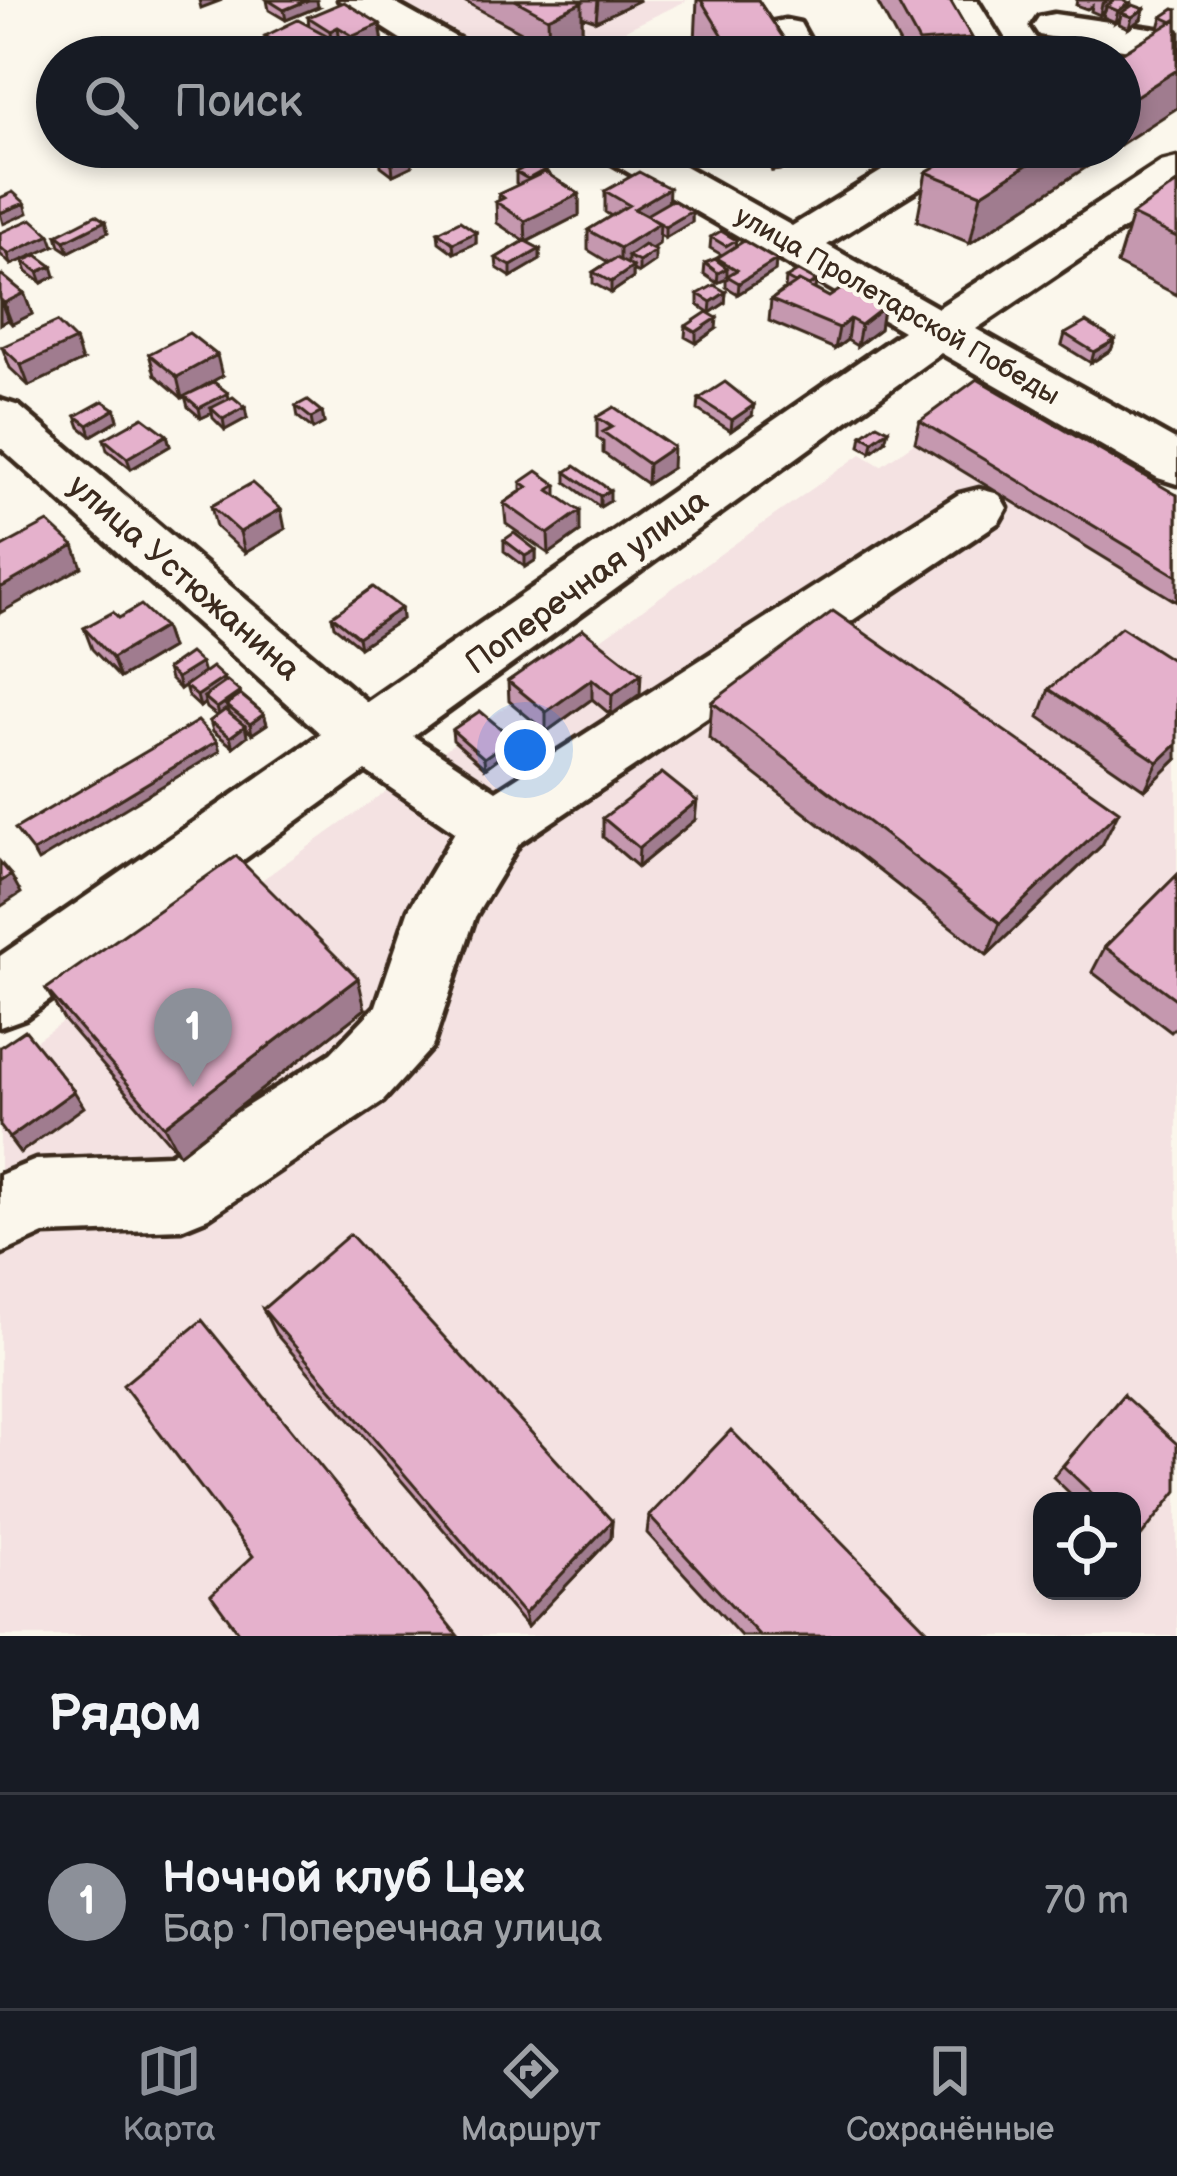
<!DOCTYPE html>
<html lang="ru">
<meta charset="utf-8">
<style>
:root{--surface:#171b24;--page:#20242c;--text:#f1f3f6;--muted:#9ea1a6;--line:#363941;--accent:#8c9099}
body{margin:0;font-family:"Balsamiq Sans",sans-serif;background:var(--page);color:var(--text)}
.controls{position:absolute;right:36px;bottom:36px;display:grid;overflow:hidden;border-radius:24px;box-shadow:0 6px 18px #0003}
.controls button{width:108px;height:108px;display:grid;place-items:center;padding:0;border:0;border-bottom:3px solid var(--line);background:var(--surface);color:var(--text);font:60px sans-serif}
.you{position:absolute;left:525px;top:750px;width:42px;height:42px;margin:-30px;border:9px solid #fff;border-radius:50%;background:#1a73e8;box-shadow:0 0 0 18px #1a73e833}
.badge{display:grid;place-items:center;width:78px;height:78px;border-radius:50%;background:var(--accent);color:#fff;font-size:39px;font-weight:700}
.pin{position:absolute;translate:-50% -99px;filter:drop-shadow(0 3px 6px #0008)}
.pin::after{content:'';position:absolute;top:63px;width:42px;height:36px;background:inherit;clip-path:polygon(0 0,100% 0,50% 100%)}
.list{margin:0;padding:0;list-style:none}
h2{display:flex;justify-content:space-between;align-items:center;height:156px;margin:0;padding:0 48px;font-size:51px}
h2 small{font-size:39px;font-weight:400;color:var(--muted)}
.list li{display:grid;grid-template-columns:78px 1fr auto;gap:36px;align-items:center;box-sizing:border-box;height:216px;padding:0 48px;border-top:3px solid var(--line)}
.list b{display:block;font-size:45px;white-space:nowrap}
.list p{margin:0;font-size:39px;white-space:nowrap;color:var(--muted)}
.list em{font-size:39px;font-style:normal;color:var(--muted)}
.icon{flex:none;width:66px;height:66px;fill:none;stroke:currentColor;stroke-width:2;stroke-linecap:round;stroke-linejoin:round}
.map{position:relative;flex:none;width:1177px;height:1636px;overflow:hidden}
.search{position:absolute;background:var(--surface);box-shadow:0 6px 18px #0003;left:36px;right:36px;top:36px;height:132px;display:flex;align-items:center;gap:30px;box-sizing:border-box;padding:0 42px;border-radius:66px;color:var(--muted);font-size:45px}
.sheet{height:372px;background:var(--surface)}
nav{display:flex;justify-content:space-around;align-items:center;box-sizing:border-box;height:168px;border-top:3px solid var(--line);background:var(--surface);font-size:33px;color:var(--muted)}
nav a{display:grid;justify-items:center;gap:6px}
nav .on{color:var(--accent)}
.map>svg:first-child{display:block}
</style>
<div class="map">
<svg width="1177" height="1636" viewBox="0 0 1177 1636">
<rect width="100%" height="100%" fill="#fbf7ec"/>
<filter id="ink" filterUnits="userSpaceOnUse"><feTurbulence type="fractalNoise" baseFrequency=".00833" numOctaves="2"/><feDisplacementMap in="SourceGraphic" scale="24" xChannelSelector="R" yChannelSelector="G"/><feConvolveMatrix kernelMatrix="1 2 1 2 8 2 1 2 1" color-interpolation-filters="sRGB"/></filter>
<g filter="url(#ink)">
<path fill="#f4e2e2" fill-rule="evenodd" d="M381,0H688L569,57H484Z
M915,442L1177,602V1636H0V1066L861,454L881,466ZM1042,1501H1132V1591H1042Z"/>
<g fill="none" stroke-linecap="round" stroke-linejoin="round">
<defs>
<path id="minor" d="M339,0H389L475,48L481,57H429Z
M937,0H977L1012,57H970Z
M1054,14L1177,32V58L1039,35L1033,26L1039,17Z
M785,20L800,23L819,57H777L764,32L770,23Z
M595,147H651L792,226L921,147H976L969,157L827,245L938,308L1161,162L1177,158V193L976,329L1177,441V484L1158,478L941,353L413,736L496,791L959,494L979,489L999,494L1007,508L999,522L519,844L475,917L432,1047L383,1101L208,1218L181,1229L44,1234L0,1254V1175L36,1160L170,1155L331,1053L376,1006L409,909L455,832L366,771L25,1018L0,1027V956L321,734L0,447V400L19,406L367,702L903,331L602,157Z"/>
</defs>
<use href="#minor" stroke="#3b2a1e" stroke-width="9"/>
<use href="#minor" fill="#fbf7ec" fill-rule="evenodd"/>
</g>
<path fill="#c598af" stroke="#3b2a1e" stroke-width="3" d="M267,0L318,7L286,20L269,10Z
M462,0H640L596,21L582,16V31L549,47Z
M697,0H758L796,57H704L695,42Z
M876,0H950L972,38L968,57H907Z
M1077,0H1113V2L1130,3L1128,9H1144L1141,19L1129,28L1119,24L1120,18L1115,22L1103,17L1105,11L1100,15L1091,11L1092,6L1087,9L1076,5Z
M1177,10V108L1162,29L1159,28L1162,17Z
M308,17L380,24L383,44L381,45L386,48L387,57H354L341,48L334,51L335,57H268L265,36L309,26Z
M119,46L147,57H123Z
M511,147H558L539,161L550,176L579,194V215L527,242L540,249V260L511,277L497,268L496,258L524,241L497,223L496,202L499,200V194L519,185L516,183V172L535,162Z
M758,147H830L828,162L772,171Z
M968,147H1117L970,243L917,221L926,172Z
M411,155L412,166L393,175L381,166L380,156Z
M1177,183V295L1117,264L1132,215Z
M605,191L669,202L692,211V222L665,238L660,235L659,244L652,249L655,262L639,273L633,270V278L611,293L593,283V272L608,262L588,250V230L611,216L605,212Z
M108,232L69,252L60,246L57,235Z
M438,232H476V243L454,253L439,242Z
M0,233L54,246L11,265L0,254Z
M711,237L736,240L735,247L776,260L775,271L738,294L726,287V279L717,283L704,274L705,263L717,260L722,255L710,248Z
M23,261L55,276L42,283L27,272Z
M0,276L24,293L32,314L12,324L8,320L0,324Z
M786,278L816,281L815,289L829,297L883,308L880,329L857,346L847,340L835,349L769,321L771,300L785,289Z
M726,292L725,303L710,313L698,305V294Z
M686,326L716,329L696,343L685,337Z
M1065,334L1115,340L1111,350L1091,363L1062,345Z
M2,347L82,361L29,386L10,368Z
M149,354L222,376L182,398L155,375Z
M185,396L229,398L247,418L225,430L213,418L212,413L201,418L188,407Z
M699,399L752,416L731,431L698,410Z
M296,406L322,412L324,423L313,429L298,417Z
M115,409L118,420L91,436L80,427L76,416Z
M597,417L672,468L647,484L603,453V442L597,438Z
M920,421L1177,495V602L915,442Z
M167,435L170,446L131,469L107,450L104,439Z
M862,435L885,441L871,452L860,446Z
M566,472L610,501L600,507L566,482Z
M521,482L557,485V495L580,532L549,554L506,524L504,503L521,491Z
M211,506L285,529L245,553L216,527Z
M504,540L536,550V560L525,567L504,551Z
M401,608L402,619L360,647L334,626L332,616Z
M119,618L164,627L171,648L120,678L92,649L84,628Z
M583,629L640,694L611,715L592,699L546,732L509,701L508,681Z
M167,669L204,673L224,678L226,682L264,714L267,724L252,734L245,728L247,736L233,747L213,731L210,721L217,716L207,708L205,703L200,707L188,696L185,686L188,683L180,689L170,679Z
M1049,689L1177,759L1145,790L1039,717Z
M712,702L1102,845L987,955L709,738Z
M452,730L512,738V748L485,768L453,740Z
M603,818L695,820L638,867L603,837Z
M1177,875V1026L1171,1032L1092,972L1105,947Z
M46,989L365,1009L179,1154L64,1020Z
M263,1309L612,1521L611,1538L527,1627L275,1333Z
M1123,1395L1139,1539L1132,1544V1501H1078L1053,1477Z
M649,1516L933,1636H741L647,1533Z"/>
<path fill="#a07c8f" stroke="#3b2a1e" stroke-width="3" d="M199,0H222L201,8Z
M308,0H317L318,7L286,20L284,10Z
M598,0H640L596,21Z
M1109,0H1113L1112,6H1106L1105,11L1100,15L1102,4Z
M582,2V31L549,47L548,18Z
M1130,3L1127,13H1121L1120,18L1115,22L1118,11Z
M1144,9L1141,19L1129,28L1132,17Z
M380,24L383,44L360,54L354,51L353,36Z
M338,27L341,48L334,51L335,57H298V55L331,39L330,31Z
M144,46L147,57H130L129,52Z
M386,48L387,57H367Z
M1177,70V108L1120,145V106Z
M542,147H558L536,162V152Z
M774,147H830L828,162L772,171Z
M1055,147H1117L970,243L981,194Z
M411,155L412,166L393,175L392,164Z
M669,188L668,209L651,219L634,209Z
M579,194V215L526,242L525,221Z
M25,203L28,213L3,224L0,213Z
M692,211V222L665,238V227Z
M105,221L108,232L69,252L65,241Z
M660,223L659,244L634,260L628,256V264L620,269V248Z
M476,232V243L454,253L453,243Z
M50,235L54,246L11,265L8,254Z
M540,249V260L511,277V266Z
M655,251V262L639,273V262Z
M776,260L775,271L738,294L739,283Z
M52,266L55,276L42,283L38,272Z
M633,267V278L611,293V282Z
M727,268V279L717,283L718,273Z
M726,292L725,303L710,313L711,302Z
M24,293L32,314L12,324L4,303Z
M0,299L8,320L0,324Z
M883,308L880,329L857,346L861,325Z
M717,318L716,329L696,343V332Z
M850,319L847,340L835,349L839,328Z
M75,340L82,361L29,386L21,365Z
M1115,340L1111,350L1091,363L1094,352Z
M217,355L222,376L182,398L177,377Z
M228,393L230,404L211,408L212,413L201,418L199,408Z
M754,405L752,416L731,431L732,420Z
M245,407L247,418L225,430L223,419Z
M115,409L118,420L91,436L88,425Z
M322,412L324,423L313,429L311,418Z
M888,430L885,441L871,452L873,441Z
M167,435L170,446L131,469L127,458Z
M673,447L672,468L647,484L648,464Z
M610,490V501L600,507V496Z
M281,509L285,529L245,553L240,532Z
M580,511V532L549,554L548,534Z
M74,546L82,567L0,613V588Z
M536,550V560L525,567V556Z
M401,608L402,619L360,647L358,637Z
M164,627L171,648L120,678L112,658Z
M201,663L204,673L180,689L177,678Z
M641,674L640,694L611,715L612,695Z
M224,678L227,688L204,697L205,703L200,707L197,696Z
M592,679V699L546,732V712Z
M240,692L243,702L226,705L229,712L220,718L217,708Z
M264,714L267,724L252,734L250,724Z
M245,726L247,736L233,747L230,737Z
M512,738V748L485,768L484,758Z
M217,741L220,751L38,861L33,852Z
M1177,744V759L1145,790L1158,762Z
M697,801L695,820L638,867L639,848Z
M1119,811L1102,845L987,955L1000,923Z
M11,875L21,893L0,907V882Z
M358,978L365,1009L179,1154L164,1126Z
M74,1091L84,1107L20,1153L9,1138Z
M612,1521L611,1538L527,1627L524,1614Z"/>
<path fill="#e5b1cc" stroke="#3b2a1e" stroke-width="3" d="M268,0H308L284,10Z
M515,0H578L582,2L548,18Z
M701,0H758L796,57H736Z
M896,0H950L972,38L919,42Z
M1115,0H1123L1130,3L1118,11L1106,6Z
M344,2L380,24L353,36L338,27L330,31L308,17Z
M1133,5L1144,9L1132,17L1121,13Z
M1174,9L1177,10V19L1173,22L1162,17Z
M1177,19V70L1120,106V57H1115Z
M298,20L332,38L298,55L265,36Z
M135,39L144,46L129,52L119,46Z
M373,41L386,48L367,57L353,50Z
M412,50L424,57H390Z
M398,147L411,155L392,164L380,156Z
M968,147H1055L981,194L926,172Z
M538,160L550,167L528,179L516,172Z
M545,172L579,194L525,221L496,202L504,198L499,194Z
M639,172L669,188L634,209L660,223L620,248L588,230L629,205L605,191Z
M1177,183V237L1132,215Z
M13,192L25,203L0,213V198Z
M672,200L692,211L665,227L646,215Z
M96,215L105,221L65,241L57,235Z
M32,219L50,235L8,254L0,247V233Z
M460,221L476,232L453,243L438,232Z
M721,231L736,240L726,246L711,237Z
M525,241L540,249L511,266L496,258Z
M744,241L776,260L739,283L727,276L737,270L717,258Z
M644,245L655,251L639,262L628,256Z
M37,255L52,266L38,272L23,261Z
M616,258L633,267L611,282L593,272Z
M715,259L727,268L718,273L705,263Z
M798,271L816,281L809,286L799,281L795,283L786,278Z
M2,275L24,293L4,303L0,299V276Z
M799,281L829,297L844,287L883,308L861,325L850,319L839,328L771,300Z
M714,285L726,292L711,302L698,294Z
M707,312L717,318L696,332L686,326Z
M57,322L75,340L21,365L2,347Z
M1086,322L1115,340L1094,352L1065,334Z
M189,333L217,355L177,377L149,354Z
M977,379L1177,495V576L920,421Z
M214,382L228,393L199,408L185,396Z
M725,382L754,405L732,420L699,399Z
M233,397L245,407L223,419L211,408Z
M307,400L322,412L311,418L296,406Z
M103,401L115,409L88,425L76,416Z
M614,407L673,447L648,464L603,432L612,427L597,417Z
M143,417L167,435L127,458L104,439Z
M877,424L888,430L873,441L862,435Z
M575,466L610,490L600,496L566,472Z
M537,471L557,485L549,490L580,511L548,534L504,503L528,487L521,482Z
M252,483L281,509L240,532L211,506Z
M48,522L74,546L0,588V548Z
M514,533L536,550L525,556L504,540Z
M373,587L401,608L358,637L332,616Z
M141,605L164,627L112,658L84,628L113,612L119,618Z
M833,611L1119,811L1000,923L712,702Z
M1121,627L1177,663V744L1158,762L1049,689Z
M583,629L641,674L612,695L592,679L546,712L508,681Z
M190,653L201,663L177,678L167,669Z
M212,667L224,678L197,696L185,686Z
M227,681L240,692L217,708L204,697Z
M241,695L264,714L250,724L226,705Z
M225,710L245,726L230,737L210,721Z
M480,711L512,738L484,758L452,730Z
M198,721L217,741L33,852L15,829Z
M662,773L697,801L639,848L603,818Z
M236,856L358,978L164,1126L46,989Z
M0,862L11,875L0,882Z
M1177,875V1000L1105,947Z
M25,1030L74,1091L9,1138L0,1126V1047Z
M350,1234L612,1521L524,1614L263,1309Z
M202,1320L458,1636H241L211,1595L253,1556L123,1385Z
M1123,1395L1177,1444V1491L1139,1539L1132,1532V1501H1100L1063,1466Z
M731,1430L933,1636H760L649,1516Z"/>
</g>
<g text-anchor="middle" dominant-baseline="central" stroke-width="9" stroke-linejoin="round" paint-order="stroke">
<g font-size="27" fill="#3b2a1e" stroke="#fbf7ec">
<text transform="translate(897 306) rotate(30)">улица Пролетарской Победы</text>
</g>
<g font-size="33" fill="#3b2a1e" stroke="#fbf7ec">
<text transform="translate(184 578) rotate(41)">улица Устюжанина</text>
<text transform="translate(587 582) rotate(-36)">Поперечная улица</text>
</g>
</g>
</svg>
<div class="controls">
<button><svg class="icon" aria-label="locate" viewBox="0 0 24 24"><circle cx="12" cy="12" r="6"/><path d="M12 2v4M12 18v4M2 12h4M18 12h4"/></svg></button>
</div>
<div class="you"></div>
<div class="pin badge" style="left:193px;top:1087px">1</div>
<div class="search"><svg class="icon" aria-label="search" viewBox="0 0 24 24"><circle cx="10" cy="10" r="6"/><path d="M15 15l6 6"/></svg>Поиск</div>
</div>
<section class="sheet">
<h2>Рядом<small></small></h2>
<ul class="list">
<li><span class="badge">1</span><div><b>Ночной клуб Цех</b><p>Бар · Поперечная улица</p></div><em>70 m</em></li>
</ul>
</section>
<nav>
<a class="on"><svg class="icon" aria-label="map" viewBox="0 0 24 24"><path d="M3 6l6-2 6 2 6-2v14l-6 2-6-2-6 2zM9 4v14M15 6v14"/></svg>Карта</a>
<a><svg class="icon" aria-label="directions" viewBox="0 0 24 24"><path d="M12 3l9 9-9 9-9-9zM9 14v-3h6M13 9l2 2-2 2"/></svg>Маршрут</a>
<a><svg class="icon" aria-label="saved" viewBox="0 0 24 24"><path d="M7 4h10v16l-5-4-5 4z"/></svg>Сохранённые</a>
</nav>
